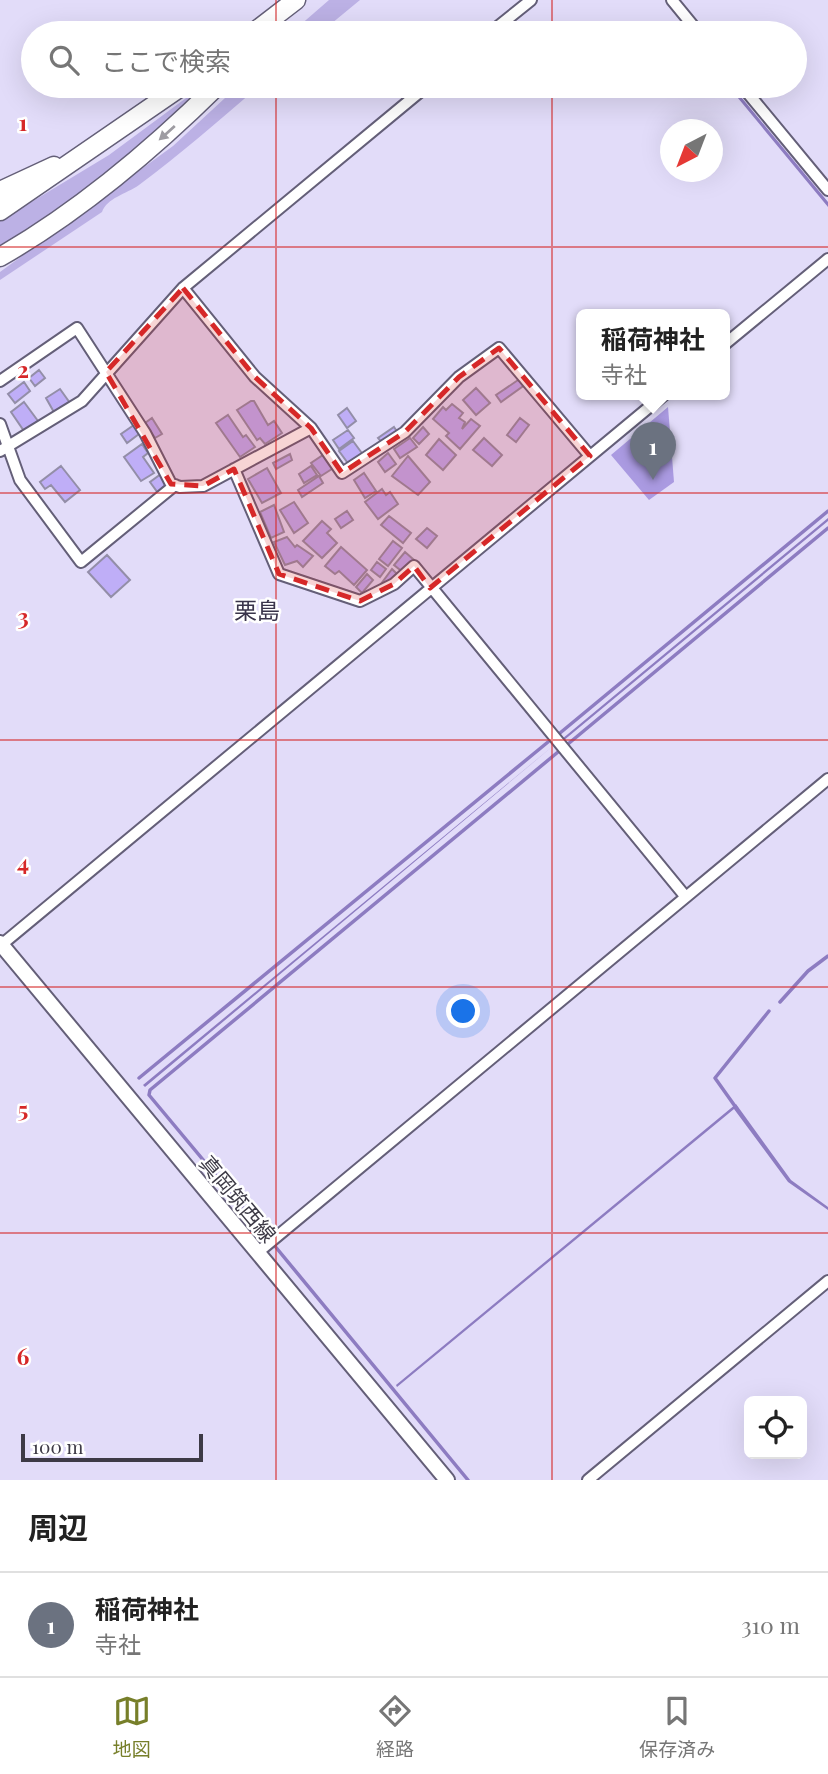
<!DOCTYPE html>
<html lang="ja">
<meta charset="utf-8">
<style>
:root{--surface:#fff;--page:#f6f6f6;--text:#222;--muted:#767676;--line:#e0e0e0;--accent:#777f2a}
body{margin:0;font-family:"Playfair Display","Noto Sans JP",serif;background:var(--page);color:var(--text)}
.controls{position:absolute;right:21px;bottom:21px;display:grid;overflow:hidden;border-radius:10px;box-shadow:0 7px 28px #0002}
.controls button{width:63px;height:63px;display:grid;place-items:center;padding:0;border:0;border-bottom:2px solid var(--line);background:var(--surface);color:var(--text);font:35px sans-serif}
.compass{position:absolute;left:660px;top:119px;width:63px;height:63px;border-radius:50%;background:var(--surface);box-shadow:0 7px 28px #0002;rotate:222deg}
.scale{position:absolute;left:21px;bottom:18px;width:182px;box-sizing:border-box;padding-left:7px;border:4px solid #3d3a46;border-top:0;font-size:19px;line-height:24px;white-space:nowrap;color:#3d3a46;-webkit-text-stroke:5px #fff;paint-order:stroke}
.you{position:absolute;left:464px;top:1012px;width:24px;height:24px;margin:-18px;border:5px solid #fff;border-radius:50%;background:#1a73e8;box-shadow:0 0 0 10px #1a73e833}
.badge{display:grid;place-items:center;width:46px;height:46px;border-radius:50%;background:var(--accent);color:#fff;font-size:23px;font-weight:700}
.pin{position:absolute;translate:-50% -58px;filter:drop-shadow(0 2px 4px #0008)}
.pin::after{content:'';position:absolute;top:37px;width:24px;height:21px;background:inherit;clip-path:polygon(0 0,100% 0,50% 100%)}
.popup{position:absolute;left:576px;top:309px;width:154px;height:91px;box-sizing:border-box;display:grid;place-content:center;border-radius:10px;background:var(--surface);filter:drop-shadow(0 2px 5px #0005);font-size:23px;white-space:nowrap;color:var(--muted)}
.popup b{font-size:26px;color:var(--text)}
.popup::after{content:'';position:absolute;left:50%;top:100%;margin-left:-14px;border:14px solid transparent;border-top-color:var(--surface)}
.list{margin:0;padding:0;list-style:none}
h2{display:flex;justify-content:space-between;align-items:center;height:91px;margin:0;padding:0 28px;font-size:30px}
h2 small{font-size:23px;font-weight:400;color:var(--muted)}
.list li{display:grid;grid-template-columns:46px 1fr auto;gap:21px;align-items:center;box-sizing:border-box;height:105px;padding:0 28px;border-top:2px solid var(--line)}
.list b{display:block;font-size:26px;white-space:nowrap}
.list p{margin:0;font-size:23px;white-space:nowrap;color:var(--muted)}
.list em{font-size:23px;font-style:normal;color:var(--muted)}
.icon{flex:none;width:38px;height:38px;fill:none;stroke:currentColor;stroke-width:2;stroke-linecap:round;stroke-linejoin:round}
.map{position:relative;flex:none;width:828px;height:1480px;overflow:hidden}
.search{position:absolute;background:var(--surface);box-shadow:0 7px 28px #0002;left:21px;right:21px;top:21px;height:77px;display:flex;align-items:center;gap:18px;box-sizing:border-box;padding:0 24px;border-radius:38px;color:var(--muted);font-size:26px}
.sheet{height:196px;background:var(--surface)}
nav{display:flex;justify-content:space-around;align-items:center;box-sizing:border-box;height:98px;border-top:2px solid var(--line);background:var(--surface);font-size:19px;color:var(--muted)}
nav a{display:grid;justify-items:center;gap:4px}
nav .on{color:var(--accent)}
.map>svg:first-child{display:block}
</style>
<div class="map">
<svg width="828" height="1480" viewBox="0 0 828 1480">
<rect width="100%" height="100%" fill="#e2dcf9"/>
<path fill="#bcb1e5" d="M329,0H360L320,33H291Z
M238,86H259C220,120 181,154 139,185C126,194 107,198 102,212L0,280V272L173,146Z
M201,87L204,90L89,191L0,251V221L109,155Z"/>
<path fill="#aa9ae1" d="M668,407L674,482L649,500L611,455Z"/>
<path fill="#8d7cc1" d="M728,86H732L828,202V207Z
M828,518V521L563,741L562,739Z
M553,746L145,1087L143,1085Z
M736,1104L791,1180L828,1207V1210L788,1182L734,1109L397,1387L396,1385Z"/>
<g fill="none" stroke-linecap="round" stroke-linejoin="round">
<path stroke="#8d7cc1" stroke-width="3.5" d="M560,733L828,511
M568,744L828,528
M780,1002L808,971L828,956
M139,1078L548,742
M737,1109L715,1078L769,1011
M265,1234L149,1095L150,1090L558,752
M274,1245L468,1480"/>
</g>
<path fill="#bfaef7" stroke="#938ea8" stroke-width="2" d="M39,370L45,378L35,386L29,378Z
M521,378L526,384L501,402L496,395Z
M24,382L30,391L15,403L8,394Z
M476,388L490,403L476,415L463,400Z
M60,389L70,403L55,414L46,398Z
M251,401H254L268,425L274,421L282,433L265,444L260,438L257,440L237,410Z
M24,402L38,421L24,431L11,412Z
M452,404L463,413L459,418L465,422L462,429L471,419L480,426L460,449L446,436L449,433L433,419L443,407L446,410Z
M347,408L356,421L347,428L338,415Z
M228,415L243,437L246,435L255,447L240,457L216,423Z
M152,418L162,434L155,438L145,423Z
M520,418L529,425L516,442L507,435Z
M134,425L139,434L127,443L121,434Z
M394,427L398,433L383,444L378,438Z
M423,427L429,434L419,444L413,438Z
M348,430L354,438L339,449L333,440Z
M410,438L417,447L400,458L394,449Z
M484,438L502,455L492,466L473,450Z
M439,439L456,455L443,470L426,455Z
M353,441L364,456L350,466L339,451Z
M142,444L148,453L143,457L154,473L141,481L124,457Z
M326,453L335,467L321,476L311,463Z
M388,453L396,464L385,472L378,462Z
M290,454L292,460L276,469L273,463Z
M408,456L430,482L418,495L392,476Z
M61,466L80,490L65,502L51,485L45,489L40,482Z
M311,466L317,475L304,483L299,474Z
M267,468L281,493L262,503L248,479Z
M364,473L376,491L365,498L354,480Z
M161,474L169,485L158,493L150,482Z
M319,476L323,483L302,497L298,490Z
M382,489L386,495L390,492L398,504L378,519L365,502Z
M294,502L308,523L294,533L280,510Z
M274,505L284,532L271,538L260,512Z
M347,511L353,520L341,528L335,519Z
M389,516L411,533L403,543L381,525Z
M322,521L331,529L327,533L337,543L322,558L303,541Z
M427,528L437,536L427,548L416,539Z
M287,537L295,547L297,545L313,556L303,567L297,561L285,565L274,542Z
M393,541L402,548L388,566L379,559Z
M341,547L367,570L354,585L339,571L335,574L325,566Z
M405,552L414,560L404,573L394,565Z
M107,555L130,580L111,597L88,572Z
M377,562L386,569L380,577L371,570Z
M392,569L399,576L384,587L381,584Z
M367,574L373,580L362,593L356,587Z"/>
<g fill="none" stroke-linecap="round" stroke-linejoin="round">
<defs>
<path id="minor" d="M672,0L699,33
M490,33L531,0
M742,86L828,190
M183,288L255,377L311,428L342,473L405,432L459,377L499,348L590,456
M725,344L828,259
M0,381L77,328L145,433L171,484L180,487L203,486L311,428
M0,424L20,480L81,562L175,485
M0,451L82,401L183,288L427,86
M234,469L279,574L360,601L394,584L414,566L685,896
M0,946L665,394
M257,1253L828,779
M588,1480L828,1281"/>
<path id="secondary" d="M0,943L447,1480"/>
<path id="trunk" d="M253,33L296,0
M0,191L54,166
M0,211L182,86
M0,257C80,211 152,150 217,86"/>
</defs>
<use href="#minor" stroke="#645f78" stroke-width="14"/>
<use href="#secondary" stroke="#645f78" stroke-width="18"/>
<use href="#trunk" stroke="#645f78" stroke-width="21"/>
<use href="#minor" stroke="#fff" stroke-width="10"/>
<use href="#secondary" stroke="#fff" stroke-width="14"/>
<use href="#trunk" stroke="#fff" stroke-width="18"/>
</g>
<defs><path id="oneway-solid" d="M-6-.8H1V-3.2L6.5 0L1 3.2V.8H-6Z" transform="scale(1.75)"/></defs>
<use fill="#9e9ca2" href="#oneway-solid" transform="translate(167 133) rotate(138)"/>
<path fill="#d62828" fill-opacity="0.2" stroke="#d62828" stroke-width="5" stroke-dasharray="14 9" stroke-linejoin="round" d="M183,288L255,377L311,428L342,473L405,432L459,377L499,348L590,456L430,588L414,566L394,584L360,601L279,574L234,469L203,486L171,484L106,372Z"/>
<path fill="none" stroke="#d62828" stroke-width="2" stroke-opacity="0.55" d="M276,0V33M552,0V33M276,86V1480M552,86V1480M0,247H828M0,493H828M0,740H828M0,987H828M0,1233H828"/>
<g text-anchor="middle" dominant-baseline="central" stroke-width="5" stroke-linejoin="round" paint-order="stroke">
<g font-size="21" fill="#3d3a46" stroke="#fff">
<text transform="translate(239 1198) rotate(50)">真岡筑西線</text>
</g>
<g font-size="23" fill="#39344a" stroke="#fff">
<text x="257" y="609">栗島</text>
</g>
</g>
<g font-size="23" text-anchor="middle" font-weight="bold" fill="#d62828" stroke="#fff" stroke-width="5" stroke-linejoin="round" paint-order="stroke">
<text x="23" y="131">1</text>
<text x="23" y="378">2</text>
<text x="23" y="625">3</text>
<text x="23" y="871">4</text>
<text x="23" y="1118">5</text>
<text x="23" y="1365">6</text>
</g>
</svg>
<div class="controls">
<button><svg class="icon" aria-label="locate" viewBox="0 0 24 24"><circle cx="12" cy="12" r="6"/><path d="M12 2v4M12 18v4M2 12h4M18 12h4"/></svg></button>
</div>
<svg class="compass" viewBox="-18 -18 36 36"><path d="M0-13l5 13h-10z" fill="#e53935"/><path d="M0 13l5-13h-10z" fill="#767676"/></svg>
<div class="scale">100 m</div>
<div class="you"></div>
<div class="pin badge" style="left:653px;top:480px;background:#6b7280">1</div>
<div class="popup"><b>稲荷神社</b>寺社</div>
<div class="search"><svg class="icon" aria-label="search" viewBox="0 0 24 24"><circle cx="10" cy="10" r="6"/><path d="M15 15l6 6"/></svg>ここで検索</div>
</div>
<section class="sheet">
<h2>周辺<small></small></h2>
<ul class="list">
<li><span class="badge" style="background:#6b7280">1</span><div><b>稲荷神社</b><p>寺社</p></div><em>310 m</em></li>
</ul>
</section>
<nav>
<a class="on"><svg class="icon" aria-label="map" viewBox="0 0 24 24"><path d="M3 6l6-2 6 2 6-2v14l-6 2-6-2-6 2zM9 4v14M15 6v14"/></svg>地図</a>
<a><svg class="icon" aria-label="directions" viewBox="0 0 24 24"><path d="M12 3l9 9-9 9-9-9zM9 14v-3h6M13 9l2 2-2 2"/></svg>経路</a>
<a><svg class="icon" aria-label="saved" viewBox="0 0 24 24"><path d="M7 4h10v16l-5-4-5 4z"/></svg>保存済み</a>
</nav>
